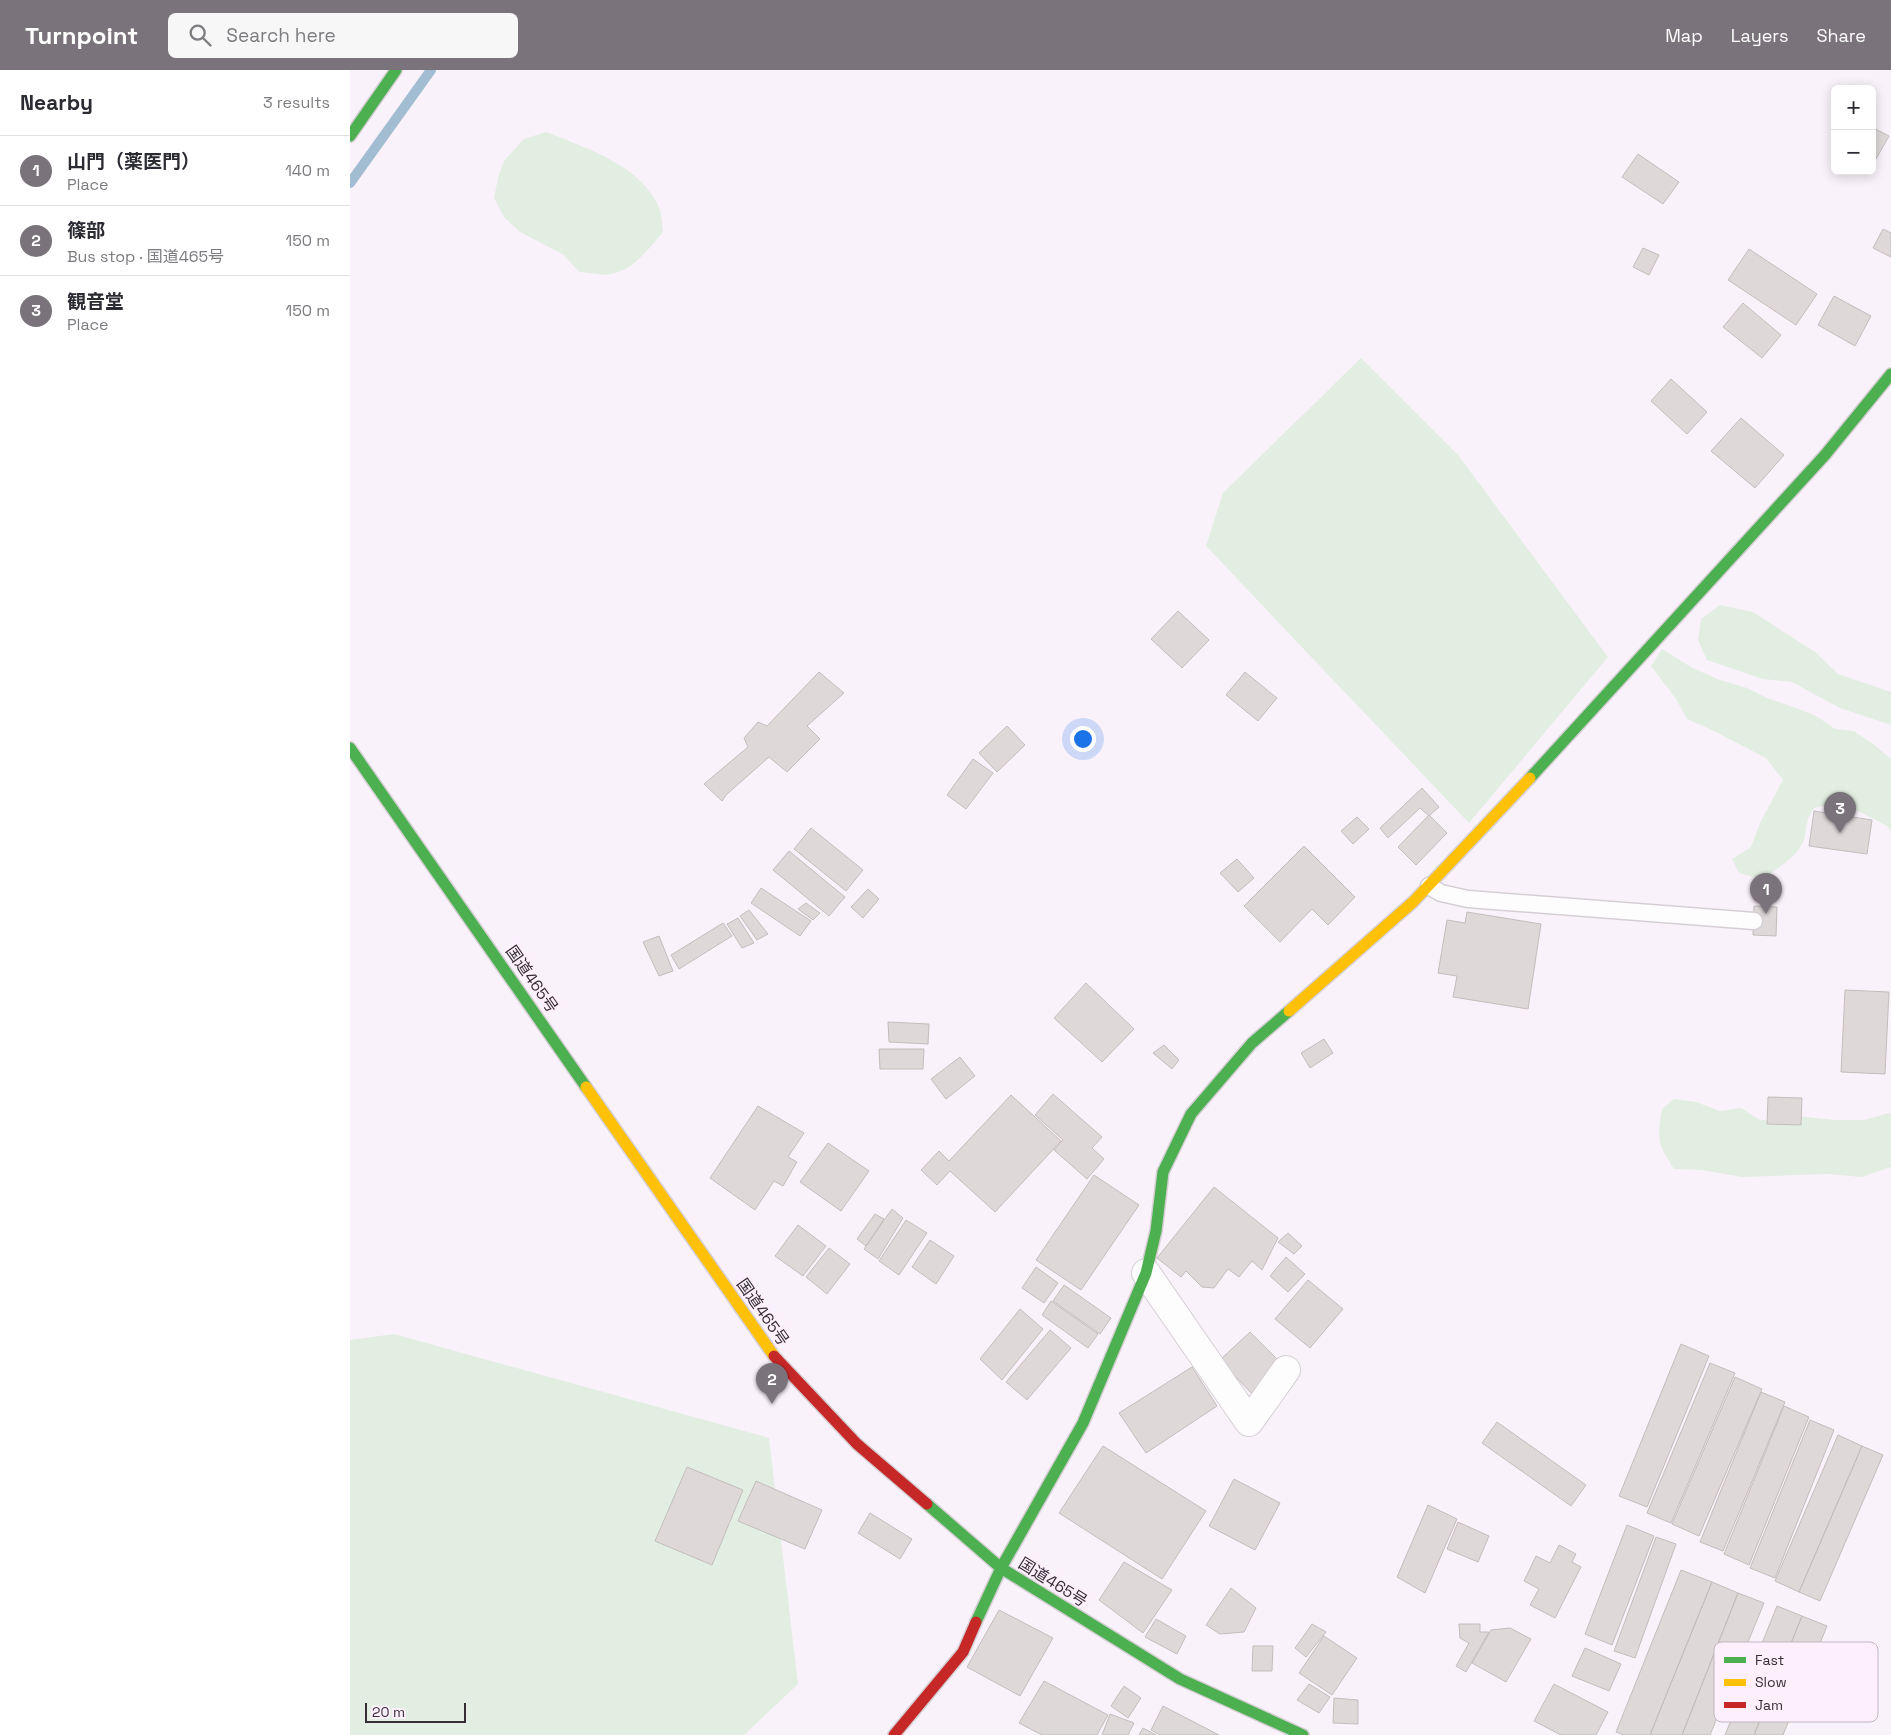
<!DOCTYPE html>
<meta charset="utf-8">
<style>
:root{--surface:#fff;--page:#f7f7f7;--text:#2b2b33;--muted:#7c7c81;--line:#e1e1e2;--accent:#7b737b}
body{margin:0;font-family:"Space Grotesk","Noto Sans JP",sans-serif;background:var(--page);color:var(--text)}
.controls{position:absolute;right:15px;top:15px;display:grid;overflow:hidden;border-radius:8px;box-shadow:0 2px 12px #0003}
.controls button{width:45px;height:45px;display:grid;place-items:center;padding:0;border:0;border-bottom:1px solid var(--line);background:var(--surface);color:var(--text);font:25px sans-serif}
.scale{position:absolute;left:15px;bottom:12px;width:101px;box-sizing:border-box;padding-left:5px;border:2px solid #362f36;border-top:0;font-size:14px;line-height:18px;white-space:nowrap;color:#362f36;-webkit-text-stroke:4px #feeffd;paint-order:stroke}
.you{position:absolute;left:732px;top:668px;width:18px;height:18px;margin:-12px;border:4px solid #fff;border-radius:50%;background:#1a73e8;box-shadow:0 0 0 8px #1a73e833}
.badge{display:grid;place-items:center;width:32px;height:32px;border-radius:50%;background:var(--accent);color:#fff;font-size:16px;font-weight:700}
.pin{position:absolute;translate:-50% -41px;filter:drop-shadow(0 1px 2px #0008)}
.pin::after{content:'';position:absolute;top:26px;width:18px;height:15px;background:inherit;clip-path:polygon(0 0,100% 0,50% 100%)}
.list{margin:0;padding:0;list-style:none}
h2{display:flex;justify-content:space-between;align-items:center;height:65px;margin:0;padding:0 20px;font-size:21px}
h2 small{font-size:16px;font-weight:400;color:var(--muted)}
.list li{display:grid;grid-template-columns:32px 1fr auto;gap:15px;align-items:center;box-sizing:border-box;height:70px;padding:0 20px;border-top:1px solid var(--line)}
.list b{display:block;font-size:19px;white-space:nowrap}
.list p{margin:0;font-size:16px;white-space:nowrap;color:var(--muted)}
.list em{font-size:16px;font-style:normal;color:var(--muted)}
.icon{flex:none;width:28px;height:28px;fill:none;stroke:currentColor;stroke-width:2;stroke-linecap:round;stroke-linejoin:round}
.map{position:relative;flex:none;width:1541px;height:1665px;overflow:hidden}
header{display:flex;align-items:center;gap:30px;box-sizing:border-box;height:70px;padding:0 25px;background:var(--accent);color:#fff}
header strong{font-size:24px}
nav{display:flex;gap:28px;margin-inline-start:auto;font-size:18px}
.search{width:350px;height:45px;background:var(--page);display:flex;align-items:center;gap:12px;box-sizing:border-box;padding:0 18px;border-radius:8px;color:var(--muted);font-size:19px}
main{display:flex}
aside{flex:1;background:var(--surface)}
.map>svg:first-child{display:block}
</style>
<header>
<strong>Turnpoint</strong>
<div class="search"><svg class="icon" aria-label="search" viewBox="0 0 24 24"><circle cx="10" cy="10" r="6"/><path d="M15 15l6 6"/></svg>Search here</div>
<nav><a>Map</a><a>Layers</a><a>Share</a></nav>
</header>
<main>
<aside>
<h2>Nearby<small>3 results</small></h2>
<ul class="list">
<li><span class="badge">1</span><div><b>山門（薬医門）</b><p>Place</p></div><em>140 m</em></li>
<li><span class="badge">2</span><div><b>篠部</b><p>Bus stop · 国道465号</p></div><em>150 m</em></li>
<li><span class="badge">3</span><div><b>観音堂</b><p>Place</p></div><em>150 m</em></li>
</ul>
</aside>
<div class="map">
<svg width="1541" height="1665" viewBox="0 0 1541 1665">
<rect width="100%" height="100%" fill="#faf2fa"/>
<path fill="#e1eee1" d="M196,62C236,78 288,94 308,135C312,143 312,154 313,162C298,179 284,200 261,204C253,206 238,202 229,202L214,185L170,162L154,147L144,128L148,108L154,91L174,69Z
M1011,288L1108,385L1258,587L1119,753L856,476L873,423Z
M1370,535L1403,542L1465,582L1488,604L1541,622V655L1490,638L1442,612L1413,609L1357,590L1348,570L1351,549Z
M1312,579L1341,597L1367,609L1397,618L1417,628L1454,641L1468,647L1485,659L1504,661L1523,674L1541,689V761L1537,756L1491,732L1464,738C1454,753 1458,757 1453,772C1447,787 1425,800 1412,809L1389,803L1382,789L1401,777L1410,753L1433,710L1416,688L1360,659L1337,649L1326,629L1301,596Z
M1324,1029L1346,1032L1370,1041L1391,1038L1410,1050H1430L1446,1046L1485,1050H1514L1539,1043L1541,1044V1097L1512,1107L1477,1104L1392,1107L1352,1100L1324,1099C1307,1073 1307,1069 1312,1039Z
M44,1264L419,1368L448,1614L394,1665H0V1270Z"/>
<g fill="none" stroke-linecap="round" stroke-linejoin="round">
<path stroke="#a2bdd2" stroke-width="10" d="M0,113L81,0"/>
</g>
<path fill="#ded8d8" stroke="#c3bdbc" d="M1522,57L1539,66L1522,96Z
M1288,84L1329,112L1313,134L1272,107Z
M1533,159L1541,163V187L1523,178Z
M1293,178L1309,185L1299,205L1283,197Z
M1399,179L1467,224L1446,255L1378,210Z
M1484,226L1521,246L1505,276L1468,255Z
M1393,233L1431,265L1412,288L1373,257Z
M1321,309L1357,342L1337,364L1301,331Z
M1391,348L1434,385L1405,418L1361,381Z
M828,541L859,570L832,598L801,569Z
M469,602L494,623L457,656L470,669L437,702L419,687L376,725L372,731L354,714L398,677L394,668L408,652L417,656Z
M895,602L927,628L908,651L876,625Z
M657,656L675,675L647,702L629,683Z
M623,689L643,703L616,739L597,725Z
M1072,718L1089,737L1079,746L1070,738L1038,768L1030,758Z
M1464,741L1522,750L1517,784L1459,776Z
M1079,745L1097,763L1066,795L1048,777Z
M1007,747L1019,759L1003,774L991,761Z
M461,758L513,800L496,821L444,779Z
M954,776L1005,827L978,855L962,839L930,872L894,836Z
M439,781L495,827L479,846L423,800Z
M887,789L904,808L888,822L870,803Z
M411,818L461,851L450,866L401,833Z
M518,819L529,829L513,848L501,837Z
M456,833L470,843L463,850L448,839Z
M1404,836L1427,837L1426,866L1403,865Z
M399,840L418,864L407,870L390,846Z
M1117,842L1191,854L1178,939L1103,927L1107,906L1088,903L1097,850L1115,853Z
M388,848L404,873L392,878L377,854Z
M373,853L382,866L329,899L321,885Z
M309,866L323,901L309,906L293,872Z
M736,913L784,959L752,992L704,948Z
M1495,920L1539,922L1535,1004L1491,1002Z
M538,952L579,954L578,974L539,972Z
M974,969L983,983L960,998L951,983Z
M814,975L829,990L822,999L803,983Z
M529,979H574L573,999H530Z
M610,987L625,1006L596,1029L581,1009Z
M703,1024L752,1067L742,1078L754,1089L737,1109L704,1080L713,1070L685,1045Z
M661,1025L711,1071L645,1142L600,1101L587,1115L571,1100L589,1081L599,1091Z
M1418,1027L1452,1028L1451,1055L1417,1054Z
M408,1036L454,1063L438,1087L447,1092L433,1116L424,1111L405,1140L360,1108Z
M478,1073L519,1101L491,1141L450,1112Z
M744,1105L789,1135L731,1220L686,1190Z
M864,1117L928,1168L912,1200L902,1191L889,1207L878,1199L864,1218L852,1217L836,1201L831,1207L807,1188Z
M542,1139L553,1148L528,1189L514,1179Z
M525,1144L534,1149L516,1176L507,1169Z
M556,1150L577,1163L549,1205L529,1191Z
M448,1155L476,1176L453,1206L425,1186Z
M938,1163L952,1176L944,1184L928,1172Z
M580,1170L604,1186L586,1214L562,1197Z
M479,1178L500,1194L477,1224L456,1207Z
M936,1187L955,1204L938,1222L920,1206Z
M686,1197L708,1213L694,1233L672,1218Z
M958,1210L993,1239L960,1278L925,1249Z
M714,1215L761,1248L750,1264L703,1231Z
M701,1231L748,1264L738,1278L692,1245Z
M670,1239L693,1259L652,1310L630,1289Z
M700,1260L721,1278L677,1330L656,1312Z
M900,1262L934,1296L903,1325L870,1290Z
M1331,1274L1359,1286L1297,1437L1269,1426Z
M1360,1293L1385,1303L1321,1453L1297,1443Z
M842,1297L867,1336L796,1383L769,1343Z
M1385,1307L1412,1319L1349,1466L1322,1454Z
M1411,1322L1435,1332L1373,1481L1350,1472Z
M1434,1336L1459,1347L1399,1495L1374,1484Z
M1460,1350L1484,1360L1425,1508L1400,1498Z
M1147,1352L1236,1415L1221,1436L1132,1373Z
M1488,1365L1512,1376L1449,1522L1425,1511Z
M753,1376L856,1441L812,1509L709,1443Z
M1512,1376L1533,1385L1470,1531L1449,1522Z
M337,1397L393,1420L362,1495L305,1471Z
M884,1409L930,1433L905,1480L859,1456Z
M406,1411L472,1440L455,1479L388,1451Z
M1078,1435L1107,1449L1075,1523L1047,1507Z
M520,1443L562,1469L550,1489L508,1463Z
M1108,1452L1139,1466L1128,1492L1097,1479Z
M1277,1455L1304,1466L1262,1575L1235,1564Z
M1306,1467L1326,1474L1285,1588L1264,1581Z
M1209,1475L1226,1484L1222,1492L1231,1497L1205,1548L1180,1535L1189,1519L1174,1511L1186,1486L1200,1493Z
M774,1492L822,1520L793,1563L749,1530Z
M1331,1500L1362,1512L1300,1665H1274L1266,1662Z
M1362,1512L1388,1523L1332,1665H1300Z
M881,1518L906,1538L894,1562L870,1564L856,1555Z
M1388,1523L1414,1533L1360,1665H1332Z
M1427,1536L1452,1546L1404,1665H1375Z
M649,1540L703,1568L670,1626L617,1597Z
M1452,1546L1477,1556L1433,1665H1404Z
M806,1549L836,1566L827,1584L795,1567Z
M962,1554L976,1562L956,1587L945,1578Z
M1109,1554H1130V1562H1139L1116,1602L1106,1596L1119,1573L1110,1568Z
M1160,1558L1181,1569L1156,1612L1122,1593L1141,1560Z
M974,1566L1007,1588L982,1625L949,1603Z
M903,1576H923L922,1601H902Z
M1235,1578L1271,1594L1259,1621L1222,1606Z
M694,1611L758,1645L747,1665H692L669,1653Z
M959,1614L980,1627L969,1643L947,1630Z
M1204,1614L1258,1642L1246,1665H1211L1184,1651Z
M774,1616L791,1628L778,1648L761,1636Z
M984,1628L1008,1630V1654L983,1653Z
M813,1636L869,1665H810L801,1660Z
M760,1644L784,1653L778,1665H752Z
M793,1658L806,1665H789Z"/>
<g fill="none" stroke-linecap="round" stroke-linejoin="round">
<defs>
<path id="lane" d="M1079,816L1091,823L1118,829L1404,851"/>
<path id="street" d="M796,1203L899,1352L936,1300"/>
<path id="fast" d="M0,66L46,0
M0,678L236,1017
M1180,708L1475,385L1541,304
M577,1434L651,1498L830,1609L953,1665
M626,1552L651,1498L733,1353L796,1203L806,1161L813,1102L841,1044L902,973L939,941"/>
<path id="slow" d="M939,941L1063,832L1180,708
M236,1017L424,1286"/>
<path id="jam" d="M424,1286L507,1374L577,1434
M544,1665L613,1582L626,1552"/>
</defs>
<use href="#lane" stroke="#d5cfd5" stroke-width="19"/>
<use href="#street" stroke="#d5cfd5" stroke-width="30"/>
<use href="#fast" stroke="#d5cfd5" stroke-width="14"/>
<use href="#slow" stroke="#d5cfd5" stroke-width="14"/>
<use href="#jam" stroke="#d5cfd5" stroke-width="14"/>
<use href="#lane" stroke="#fefdfe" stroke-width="16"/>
<use href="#street" stroke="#fefdfe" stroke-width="28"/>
<use href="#fast" stroke="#4caf50" stroke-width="11"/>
<use href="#slow" stroke="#ffc107" stroke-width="11"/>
<use href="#jam" stroke="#c62828" stroke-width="11"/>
</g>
<g text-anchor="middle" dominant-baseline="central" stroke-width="4" stroke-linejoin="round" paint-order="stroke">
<g font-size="16" fill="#362f36" stroke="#feeffd">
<text transform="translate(182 909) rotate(55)">国道465号</text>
<text transform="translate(413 1242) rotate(55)">国道465号</text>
<text transform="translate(703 1512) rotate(32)">国道465号</text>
</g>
</g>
<rect x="1364" y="1572" width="164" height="80" rx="8" fill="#feeffd" stroke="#c2b5c1" stroke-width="1"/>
<rect x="1374" y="1587" width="22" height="6" fill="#4caf50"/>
<rect x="1374" y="1609" width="22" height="7" fill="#ffc107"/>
<rect x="1374" y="1632" width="22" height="6" fill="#c62828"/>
<g font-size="14" fill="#362f36">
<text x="1405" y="1595">Fast</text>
<text x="1405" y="1617">Slow</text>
<text x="1405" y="1640">Jam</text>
</g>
</svg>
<div class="controls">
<button>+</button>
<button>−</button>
</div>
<div class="scale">20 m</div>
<div class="you"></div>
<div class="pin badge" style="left:1416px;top:844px">1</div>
<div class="pin badge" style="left:422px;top:1334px">2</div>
<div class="pin badge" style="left:1490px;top:763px">3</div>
</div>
</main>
